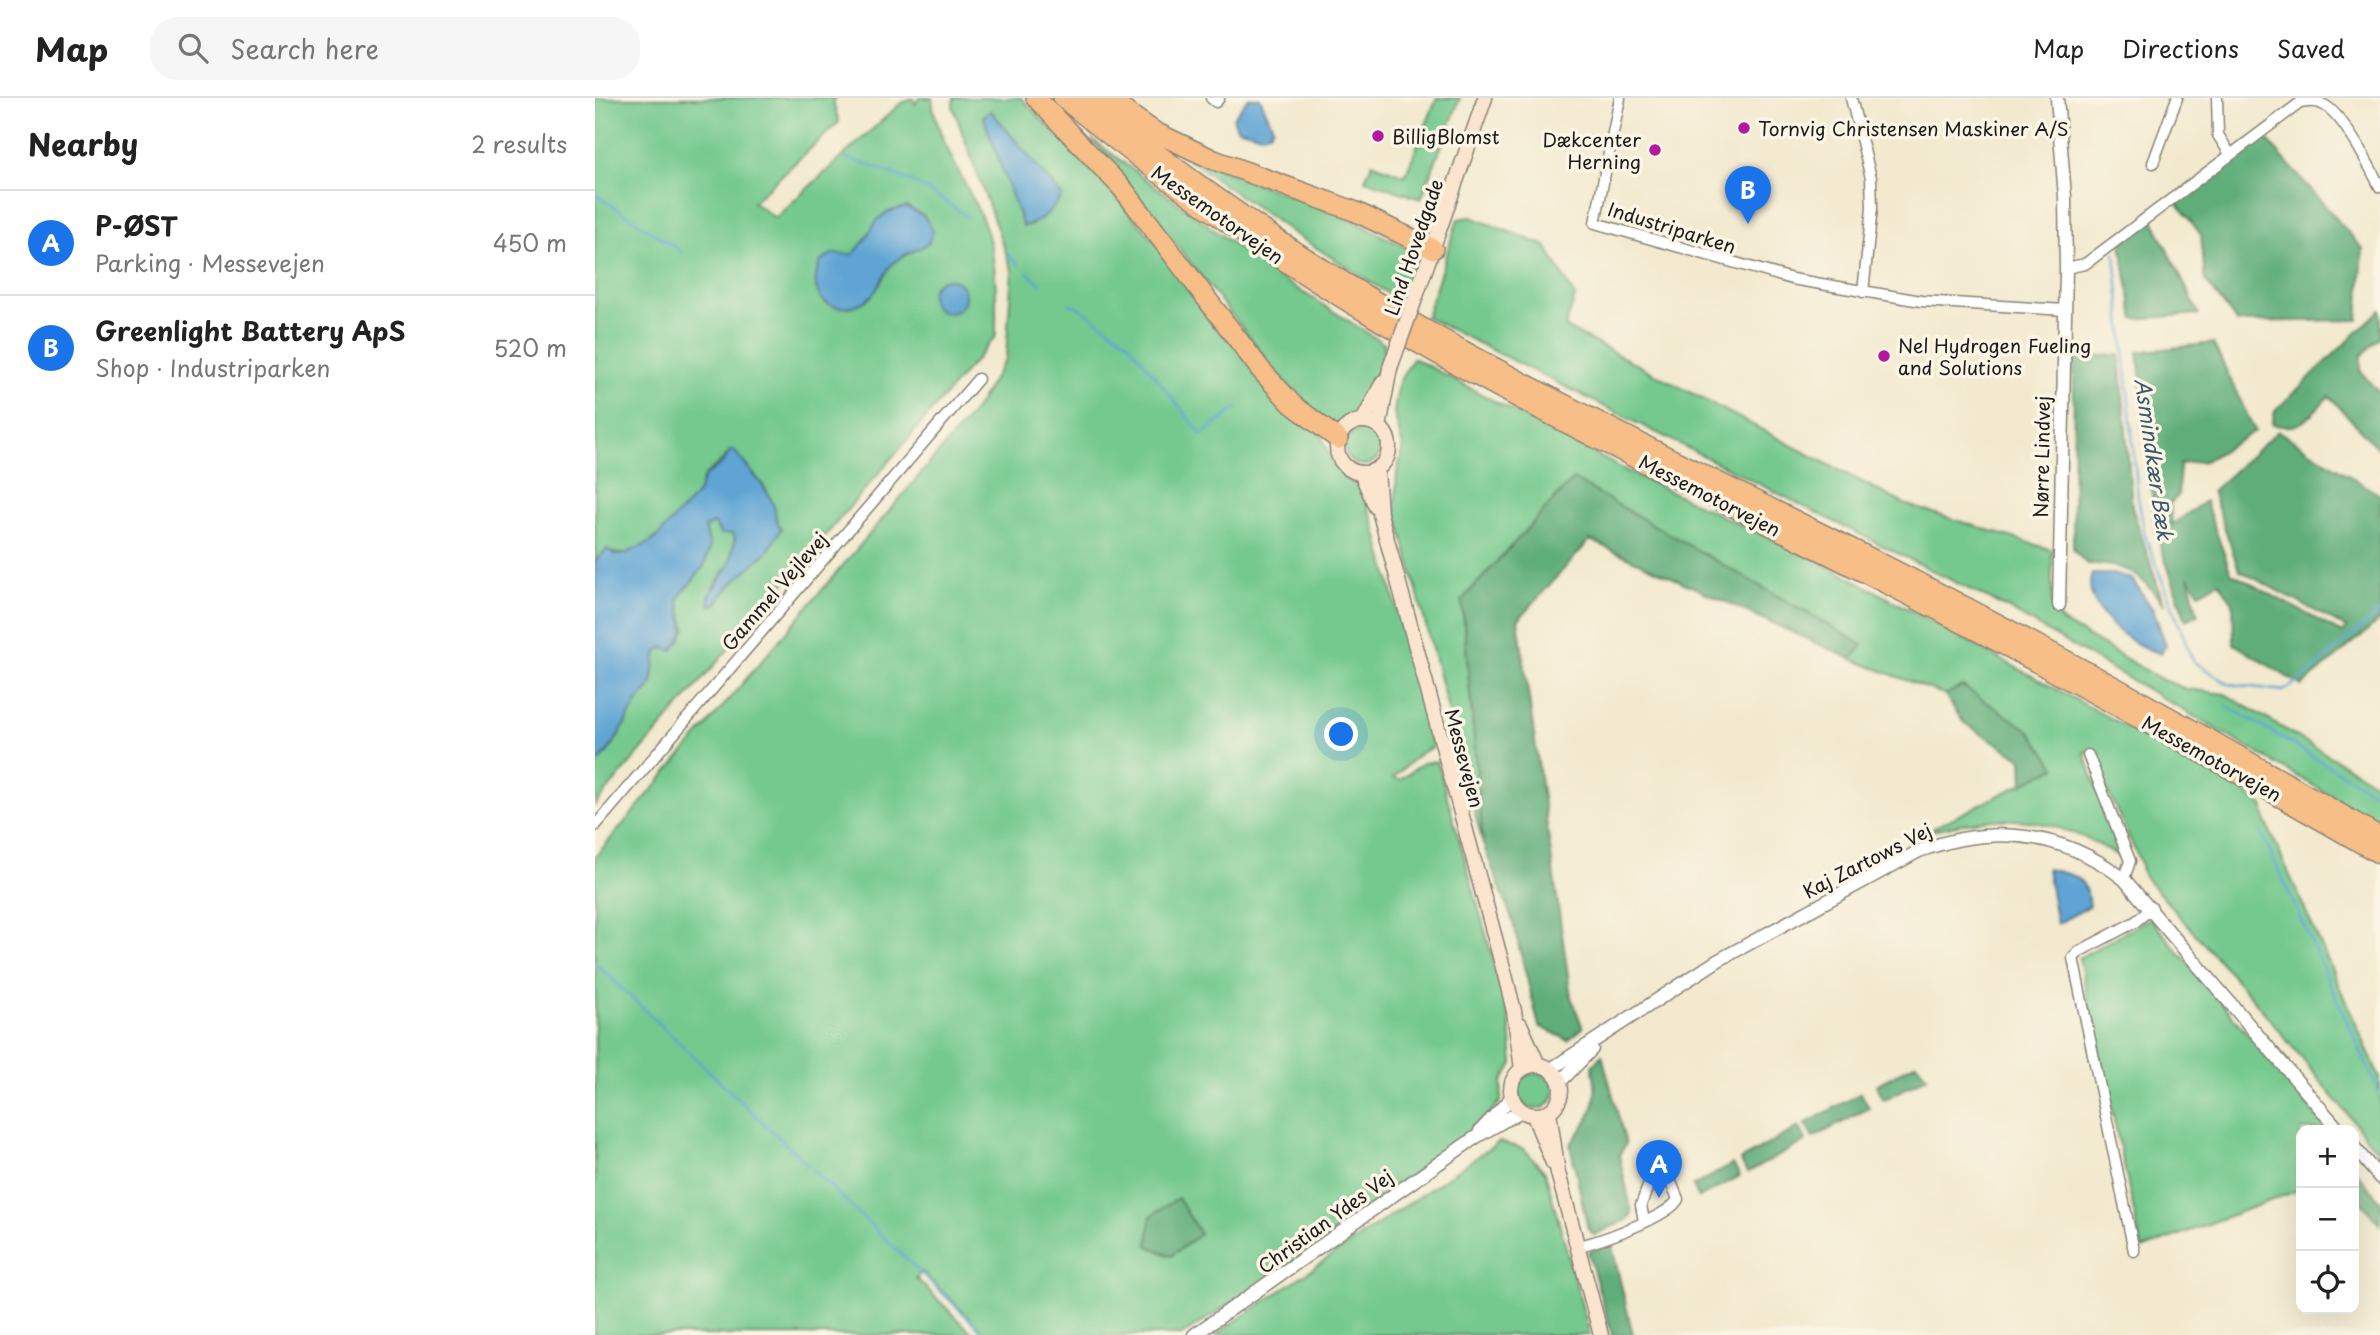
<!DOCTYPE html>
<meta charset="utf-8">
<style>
:root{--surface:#fff;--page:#f6f6f6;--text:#222;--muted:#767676;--line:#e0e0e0;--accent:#1a73e8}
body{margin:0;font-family:"Playpen Sans",sans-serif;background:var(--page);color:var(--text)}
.controls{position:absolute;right:21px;bottom:21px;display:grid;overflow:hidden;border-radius:14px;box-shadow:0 7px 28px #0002}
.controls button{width:63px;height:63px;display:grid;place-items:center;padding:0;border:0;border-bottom:2px solid var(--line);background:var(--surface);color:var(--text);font:35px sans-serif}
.you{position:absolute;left:747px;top:637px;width:24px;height:24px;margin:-18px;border:5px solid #fff;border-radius:50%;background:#1a73e8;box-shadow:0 0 0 10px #1a73e833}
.badge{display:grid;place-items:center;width:46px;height:46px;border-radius:50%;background:var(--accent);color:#fff;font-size:23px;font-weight:700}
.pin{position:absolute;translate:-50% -58px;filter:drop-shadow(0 2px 4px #0008)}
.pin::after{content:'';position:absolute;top:37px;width:24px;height:21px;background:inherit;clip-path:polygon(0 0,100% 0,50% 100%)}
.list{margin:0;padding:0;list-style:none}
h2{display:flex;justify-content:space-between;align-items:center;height:91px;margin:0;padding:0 28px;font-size:30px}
h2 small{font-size:23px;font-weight:400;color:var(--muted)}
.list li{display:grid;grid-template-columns:46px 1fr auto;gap:21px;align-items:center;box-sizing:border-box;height:105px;padding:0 28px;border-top:2px solid var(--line)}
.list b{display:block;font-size:26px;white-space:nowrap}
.list p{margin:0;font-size:23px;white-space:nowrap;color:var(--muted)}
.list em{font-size:23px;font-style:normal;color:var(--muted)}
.icon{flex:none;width:38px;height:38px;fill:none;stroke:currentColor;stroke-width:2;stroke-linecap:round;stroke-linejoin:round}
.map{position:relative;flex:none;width:1785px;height:1237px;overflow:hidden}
header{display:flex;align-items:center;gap:42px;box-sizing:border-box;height:98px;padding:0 35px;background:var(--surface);border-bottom:2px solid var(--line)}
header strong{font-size:33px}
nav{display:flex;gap:38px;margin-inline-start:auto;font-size:24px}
.search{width:490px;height:63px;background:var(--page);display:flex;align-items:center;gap:18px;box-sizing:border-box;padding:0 24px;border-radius:28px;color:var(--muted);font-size:26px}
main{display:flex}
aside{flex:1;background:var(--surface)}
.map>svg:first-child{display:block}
</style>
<header>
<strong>Map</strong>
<div class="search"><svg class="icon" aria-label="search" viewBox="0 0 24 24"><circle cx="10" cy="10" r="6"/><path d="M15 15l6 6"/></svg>Search here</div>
<nav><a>Map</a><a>Directions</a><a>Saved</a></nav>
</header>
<main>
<aside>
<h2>Nearby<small>2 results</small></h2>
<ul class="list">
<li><span class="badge">A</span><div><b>P-ØST</b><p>Parking · Messevejen</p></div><em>450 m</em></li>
<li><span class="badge">B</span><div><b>Greenlight Battery ApS</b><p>Shop · Industriparken</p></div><em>520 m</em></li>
</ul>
</aside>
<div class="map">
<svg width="1785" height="1237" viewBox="0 0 1785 1237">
<rect width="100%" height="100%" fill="#fcf5e5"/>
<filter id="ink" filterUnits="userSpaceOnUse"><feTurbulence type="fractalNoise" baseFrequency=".0143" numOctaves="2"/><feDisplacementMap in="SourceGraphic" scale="14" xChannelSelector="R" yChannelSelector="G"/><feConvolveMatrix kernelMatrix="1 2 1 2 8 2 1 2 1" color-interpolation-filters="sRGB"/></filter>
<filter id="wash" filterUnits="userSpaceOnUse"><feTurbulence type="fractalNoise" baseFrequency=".00686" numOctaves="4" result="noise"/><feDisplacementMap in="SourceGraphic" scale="28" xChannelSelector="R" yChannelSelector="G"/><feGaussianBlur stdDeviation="1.57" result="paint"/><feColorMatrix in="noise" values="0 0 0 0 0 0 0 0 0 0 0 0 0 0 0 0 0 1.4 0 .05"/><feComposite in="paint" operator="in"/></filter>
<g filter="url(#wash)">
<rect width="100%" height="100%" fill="#f2e9ce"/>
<path fill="#74c98e" stroke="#487255" stroke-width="2" fill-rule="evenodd" d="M0,0H241L238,4L244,24L158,104L180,120L305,6L318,0L320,6L325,0H337C340,40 374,88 389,125C403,162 401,200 401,238L0,707V667C20,650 29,626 42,604C47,597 53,594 56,587C60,576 58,564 62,554L65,550L73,551L91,532L83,500L109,468L115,449L110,429L119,425L124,434L137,436L140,440L135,465L118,489L121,506C140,479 167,458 186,431L179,421C182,394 153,370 135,353C128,364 119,368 111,376C106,381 107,390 102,396C84,418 41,472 12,451L0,463Z
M359,0H426L518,95L727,338L738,367L765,388L779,424L838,649L825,655L798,680L805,682L828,665L842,663L914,918L918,966L907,984L906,1003L880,1031L691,1170L587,1237H392L327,1174L321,1180L379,1237H0V759L380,312L411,260L417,172L358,9ZM395,14L437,127L428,128L389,18Z
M842,0H865L826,101L770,82L777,65L810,78Z
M497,41L674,173L790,246C784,268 782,300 762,314C753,320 747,322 740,330L702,299Z
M584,55L757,122L824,156L805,203L695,133Z
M876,119L951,148L980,199L970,229L1309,406L1457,452V506L1466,523L1566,581L1591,591L1630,596L1785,688V726L1410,509L831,219L863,121Z
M818,260L1028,371L1243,473L1635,685L1668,707L1671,724L1785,980V1056L1659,902L1548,777L1545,763L1495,655L1489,654L1526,760C1459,716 1399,712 1324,737L1461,669L1368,588L1350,597L1256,561L1268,547L978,381L867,502L888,746L800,409L802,375L808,349L799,314L804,284Z
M750 349a18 18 0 1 1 36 0a18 18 0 1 1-36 0Z
M1555,820L1733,1032H1706V1091L1547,1151L1484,860Z
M923 993a18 18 0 1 1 36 0a18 18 0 1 1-36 0Z
M904,1044L929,1051L950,1074L995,1237H620Z"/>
<path fill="#5fad79" stroke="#3e644a" stroke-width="2" d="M1668,37L1768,151L1763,222L1642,224L1610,182L1606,137L1580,102Z
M1557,120L1604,216L1539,221L1526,146Z
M1785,212V239L1766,258V274L1785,296V353L1734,298C1714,317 1708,335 1677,326L1680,313Z
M1618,245L1660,333L1610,363L1585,366L1583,398L1575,405L1577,427L1610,403L1636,475L1747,535L1752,530L1644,472L1617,393L1683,333L1785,397V522L1707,588L1639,546L1638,505L1624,484L1604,495L1593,478L1603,517L1591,522L1561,435L1543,254Z
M1525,257L1537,409L1569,507C1545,475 1532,466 1492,466L1478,452L1479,259Z
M978,381L1268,547L1256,561L995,442L923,522L976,899L988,930L973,942L944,928L917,821L888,746L867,502Z
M1367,588L1435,633L1461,670L1428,686L1427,661L1368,624L1350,597Z
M1007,957L1031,1046L1024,1057L1037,1115L1032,1122L999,1137L993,1131L975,1047C997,1019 1006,1005 997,968Z
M1321,965L1332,979L1289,1002L1281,987Z
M1266,995L1274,1010L1218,1040L1210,1026Z
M1204,1029L1211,1043L1152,1075L1145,1062Z
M1138,1066L1145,1078L1104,1100L1098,1088Z
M1759,1071L1785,1103V1127L1759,1096Z
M583,1100L605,1136L576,1158L553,1148L556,1118Z
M1016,1144L1038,1237H1017L993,1154Z"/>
<path fill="#5fa4d4" stroke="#3e6078" stroke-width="2" d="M653,0H665L678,29L675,35L666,37L642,30L638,20Z
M396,13L467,98C456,113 447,125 428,128L388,18Z
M312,109L329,118L338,133L334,144C324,152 311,155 301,163C286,174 286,195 268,204C235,220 209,197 226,163L237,156H258C282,134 272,115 312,109Z
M336 198a17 17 0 1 1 34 0a17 17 0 1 1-34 0Z
M139,352C151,369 167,383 176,401C183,414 177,417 186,431L173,453L134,488L121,506L115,508L114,498L135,466L140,440L137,436H126L119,425L110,429L115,449L109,468L83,500C87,526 96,531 77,553L68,549L62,554C58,564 60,576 56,587C53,594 47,597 42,604C29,626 20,649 0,667V463L12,451L21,457H27L58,443L103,395L109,379L128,364L135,353Z
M1497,476H1517L1537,481L1558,512L1571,547L1566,555C1537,550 1484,508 1497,476Z
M1452,771C1480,777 1490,777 1495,808L1462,826Z"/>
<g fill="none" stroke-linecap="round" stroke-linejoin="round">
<path stroke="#5fa4d4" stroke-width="2.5" d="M251,60C302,75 330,87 372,119
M0,96L87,154
M1520,155L1543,400L1550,437L1598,563L1634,586L1688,593L1707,581L1785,513
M414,157L424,167
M432,174L446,186
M474,206L482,208L533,244L607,337L642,310
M1632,608L1785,698
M1666,733L1785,996
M0,865L213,1067
M218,1072L391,1237"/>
</g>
</g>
<g filter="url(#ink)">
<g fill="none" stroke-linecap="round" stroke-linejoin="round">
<defs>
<path id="minor" d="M616,0L621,4L624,0
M1025,0L1000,125L1197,181L1326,203L1470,212
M1256,0L1276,80L1277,110L1268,194
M1622,0L1623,37L1635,56
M1558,65L1582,0
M1471,170L1490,166L1705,5C1712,4 1720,2 1727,6C1747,14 1775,69 1785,89
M1493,657L1535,763L1529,781
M0,728L383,281
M983,1148C1003,1144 1076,1118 1083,1101L1075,1082L1065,1079L1055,1083L1046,1107L1049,1123
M1539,1153L1478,860L1485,853L1540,824L1557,810"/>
<path id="tertiary" d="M1462,0L1470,99L1471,170L1464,507
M956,971L1122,863L1324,753C1397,726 1467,733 1529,781L1744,1032
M965,984L997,951
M885,1033L916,1000
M1759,1049L1785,1080
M599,1237L881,1039L926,1013"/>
<path id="secondary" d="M821,198L890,0
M768,323L788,284
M742 349a26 26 0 1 1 52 0a26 26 0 1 1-52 0Z
M784,329L795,270
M782,371L785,416L910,877L919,913L927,971
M766,375L781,409
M925,926L943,967
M916 992a25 25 0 1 1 50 0a25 25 0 1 1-50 0Z
M954,1014L963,1075L1006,1237
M939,1018L958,1065"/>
<path id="motorway" d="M441,0L528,91L666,272L697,306L743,341
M468,0C569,82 675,158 787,224C952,321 1126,401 1296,488C1462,573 1624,663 1785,756
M491,0C585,76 687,149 792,210C957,305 1129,386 1299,472C1464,556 1625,646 1785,739
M511,0L560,34L619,62L759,113L838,151"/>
</defs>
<use href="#minor" stroke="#878275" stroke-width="13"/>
<use href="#tertiary" stroke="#878275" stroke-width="15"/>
<use href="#secondary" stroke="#878275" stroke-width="17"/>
<use href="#motorway" stroke="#878275" stroke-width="22"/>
<use href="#minor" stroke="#fff" stroke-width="10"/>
<use href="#tertiary" stroke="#fff" stroke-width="12"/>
<use href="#secondary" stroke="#fce5cf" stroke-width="14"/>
<use href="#motorway" stroke="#f7be88" stroke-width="19"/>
<defs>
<path id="secondary-bridge" d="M795,270L821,198"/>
</defs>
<use href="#secondary-bridge" stroke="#878275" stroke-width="17" stroke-linecap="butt"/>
<use href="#secondary-bridge" stroke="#fce5cf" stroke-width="14"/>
</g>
</g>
<g fill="#b5179e" stroke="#fcf5e5" stroke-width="2.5">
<circle cx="1149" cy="30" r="7"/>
<circle cx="783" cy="38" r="7"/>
<circle cx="1060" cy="52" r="7"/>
<circle cx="1289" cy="258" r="7"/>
</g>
<g text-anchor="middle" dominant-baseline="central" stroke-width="7" stroke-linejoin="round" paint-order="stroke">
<g font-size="19" fill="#1c1c1c" stroke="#fcf5e5" text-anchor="start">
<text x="1163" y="30">Tornvig Christensen Maskiner A/S</text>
<text x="797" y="38">BilligBlomst</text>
<text x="1046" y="41" text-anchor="end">Dækcenter<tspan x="1046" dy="22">Herning</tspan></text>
<text x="1303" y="247">Nel Hydrogen Fueling<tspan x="1303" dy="22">and Solutions</tspan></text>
</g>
<g font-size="19" fill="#1c1c1c" stroke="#fcf5e5">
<text transform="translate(623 116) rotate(35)">Messemotorvejen</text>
<text transform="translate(1077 129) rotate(17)">Industriparken</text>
<text transform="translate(818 149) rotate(-71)">Lind Hovedgade</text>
<text transform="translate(1446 359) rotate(-89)">Nørre Lindvej</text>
<text transform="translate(1115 397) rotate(27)">Messemotorvejen</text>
<text transform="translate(179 493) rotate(-49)">Gammel Vejlevej</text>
<text transform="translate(870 660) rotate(75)">Messevejen</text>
<text transform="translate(1617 660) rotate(29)">Messemotorvejen</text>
<text transform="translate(1272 762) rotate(-27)">Kaj Zartows Vej</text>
<text transform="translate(730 1123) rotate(-36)">Christian Ydes Vej</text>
</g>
<g font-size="21" font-style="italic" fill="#3a596f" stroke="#fcf5e5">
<text transform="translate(1560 361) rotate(82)">Asmindkær Bæk</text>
</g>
</g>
</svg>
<div class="controls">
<button>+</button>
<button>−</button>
<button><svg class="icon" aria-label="locate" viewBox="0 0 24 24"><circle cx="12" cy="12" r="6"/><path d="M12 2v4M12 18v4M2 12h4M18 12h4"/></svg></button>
</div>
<div class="you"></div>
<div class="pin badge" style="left:1064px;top:1100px">A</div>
<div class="pin badge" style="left:1153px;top:126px">B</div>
</div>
</main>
